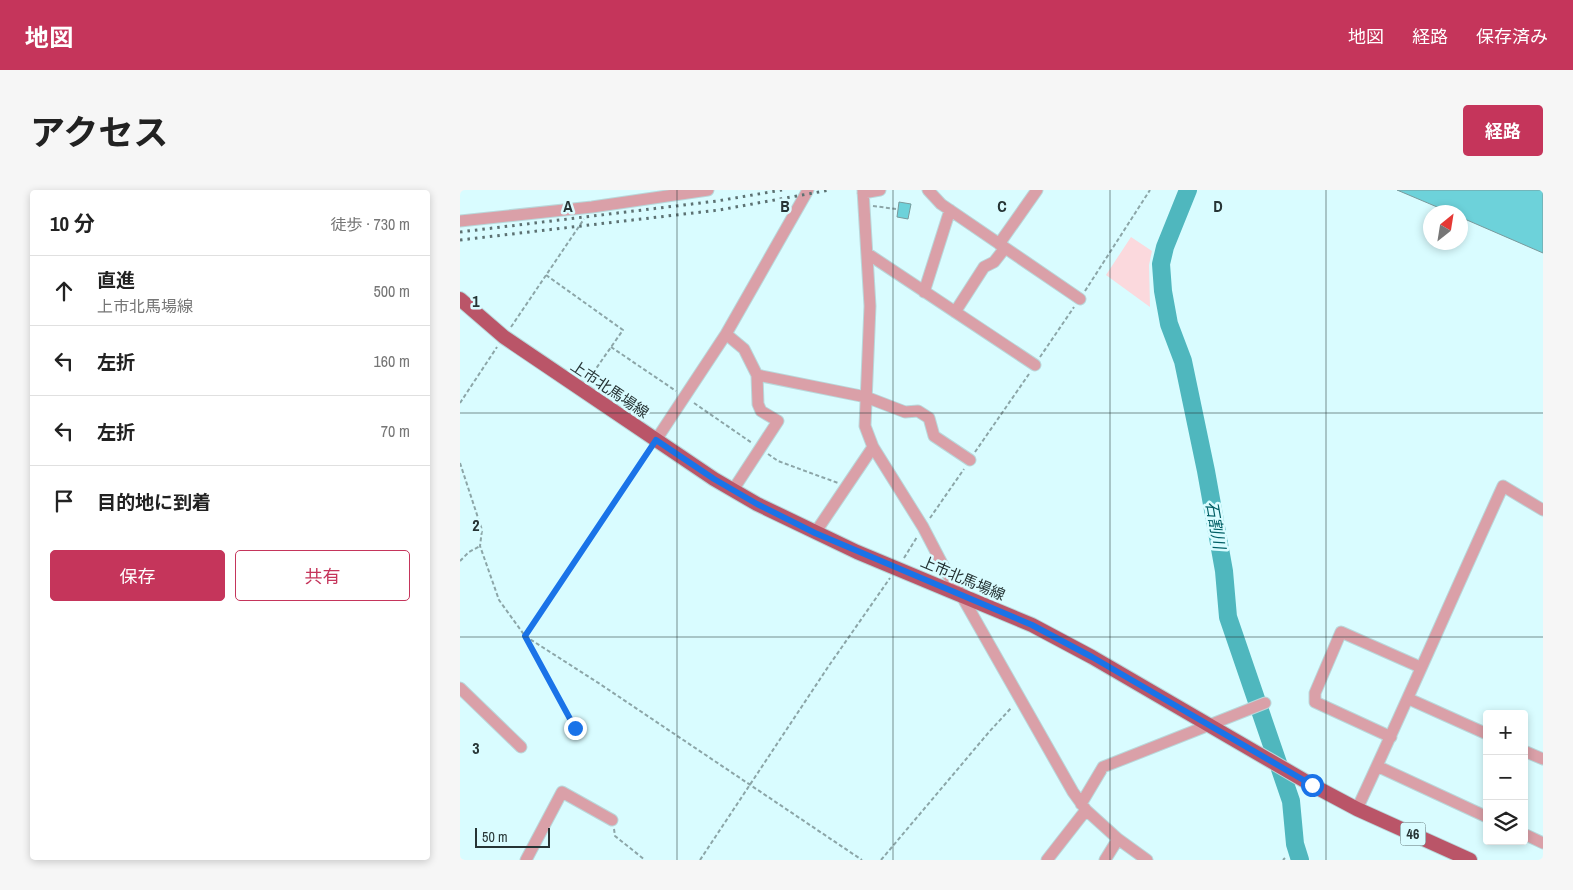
<!DOCTYPE html>
<html lang="ja">
<meta charset="utf-8">
<style>
:root{--surface:#fff;--page:#f6f6f6;--text:#222;--muted:#767676;--line:#e0e0e0;--accent:#c5355b}
body{margin:0;font-family:"Archivo Narrow","Noto Sans JP",sans-serif;background:var(--page);color:var(--text)}
.controls{position:absolute;right:15px;bottom:15px;display:grid;overflow:hidden;border-radius:5px;box-shadow:0 2px 8px #0003}
.controls button{width:45px;height:45px;display:grid;place-items:center;padding:0;border:0;border-bottom:1px solid var(--line);background:var(--surface);color:var(--text);font:25px sans-serif}
.compass{position:absolute;left:963px;top:15px;width:45px;height:45px;border-radius:50%;background:var(--surface);box-shadow:0 2px 8px #0003;rotate:30deg}
.scale{position:absolute;left:15px;bottom:12px;width:75px;box-sizing:border-box;padding-left:5px;border:2px solid #263435;border-top:0;font-size:14px;line-height:18px;white-space:nowrap;color:#263435;-webkit-text-stroke:4px #d9fcff;paint-order:stroke}
.stop{position:absolute;width:15px;height:15px;margin:-11px;border:4px solid #1a73e8;border-radius:50%;background:#fff}
.stop.end{background:#1a73e8;border-color:#fff;box-shadow:0 1px 5px #0008}
.list{margin:0;padding:0;list-style:none}
h2{display:flex;justify-content:space-between;align-items:center;height:65px;margin:0;padding:0 20px;font-size:21px}
h2 small{font-size:16px;font-weight:400;color:var(--muted)}
.list li{display:grid;grid-template-columns:32px 1fr auto;gap:15px;align-items:center;box-sizing:border-box;height:70px;padding:0 20px;border-top:1px solid var(--line)}
.list b{display:block;font-size:19px;white-space:nowrap}
.list p{margin:0;font-size:16px;white-space:nowrap;color:var(--muted)}
.list em{font-size:16px;font-style:normal;color:var(--muted)}
.actions{display:flex;gap:10px;padding:15px 20px}
.actions a{flex:1;padding:11px 0;border:1px solid var(--accent);border-radius:5px;text-align:center;font-size:18px;color:var(--accent)}
.actions .main{background:var(--accent);color:#fff}
.icon{flex:none;width:28px;height:28px;fill:none;stroke:currentColor;stroke-width:2;stroke-linecap:round;stroke-linejoin:round}
.map{position:relative;flex:none;width:1083px;height:670px;overflow:hidden;border-radius:5px}
header{display:flex;align-items:center;gap:30px;box-sizing:border-box;height:70px;padding:0 25px;background:var(--accent);color:#fff}
header strong{font-size:24px}
nav{display:flex;gap:28px;margin-inline-start:auto;font-size:18px}
.intro{display:flex;align-items:center;justify-content:space-between;box-sizing:border-box;height:120px;padding:0 30px}
h1{margin:0;font-size:35px}
.button{padding:12px 22px;border-radius:5px;background:var(--accent);color:#fff;font-size:18px;font-weight:700}
main{display:flex;gap:30px;padding:0 30px}
aside{flex:1;background:var(--surface);border-radius:5px;box-shadow:0 2px 8px #0003}
.map>svg:first-child{display:block}
</style>
<header>
<strong>地図</strong>
<nav><a>地図</a><a>経路</a><a>保存済み</a></nav>
</header>
<div class="intro"><h1>アクセス</h1><a class="button">経路</a></div>
<main>
<aside>
<h2>10 分<small>徒歩 · 730 m</small></h2>
<ul class="list">
<li><svg class="icon" aria-label="ahead" viewBox="0 0 24 24"><path d="M12 20V5M6 11l6-6 6 6"/></svg><div><b>直進</b><p>上市北馬場線</p></div><em>500 m</em></li>
<li><svg class="icon" aria-label="left" viewBox="0 0 24 24"><path d="M17 20v-9H6M10 6l-5 5 5 5"/></svg><div><b>左折</b></div><em>160 m</em></li>
<li><svg class="icon" aria-label="left" viewBox="0 0 24 24"><path d="M17 20v-9H6M10 6l-5 5 5 5"/></svg><div><b>左折</b></div><em>70 m</em></li>
<li><svg class="icon" aria-label="arrive" viewBox="0 0 24 24"><path d="M6 21V4h12l-3 4 3 4H6"/></svg><div><b>目的地に到着</b></div></li>
</ul>
<div class="actions"><a class="main">保存</a><a>共有</a></div>
</aside>
<div class="map">
<svg width="1083" height="670" viewBox="0 0 1083 670">
<rect width="100%" height="100%" fill="#d9fcff"/>
<path fill="#fbd9dd" d="M671,47L692,61L689,75L690,117L646,85Z"/>
<g fill="none" stroke-linecap="round" stroke-linejoin="round">
<path stroke="#4fb7be" stroke-width="18" d="M728,0L705,57L701,74L703,101L709,134L723,171L746,281L764,381L768,427L831,611L835,654L840,670"/>
</g>
<path fill="#6dd2da" stroke="#799a9c" d="M937,0H1083V63L1000,27V22H989Z
M439,12L451,14L448,29L437,27Z"/>
<g fill="none" stroke-linecap="round" stroke-linejoin="round">
<defs>
<path id="minor" d="M403,0L410,116L405,236L413,257L463,337L488,385L500,403L613,602L626,620L658,649L687,670
M468,0L481,14L620,109
M403,3L420,0
M0,31L132,17L248,0
M539,54L577,0
M408,64L575,175
M464,102L490,20
M495,122L524,77L534,72L545,58
M266,144L284,159L297,185
M196,250L266,144L348,0
M273,300L318,231L301,221L298,214L297,185L406,207L445,222L458,221L469,228L474,246L510,270
M355,343L413,257
M0,498L61,557
M949,509L1027,544
M931,547L855,512V503L881,442L960,477
M1064,561L1083,569
M917,576L1027,627
M621,614L643,577L805,513
M897,619C947,512 994,403 1043,296L1083,320
M1064,644L1083,653
M66,670L102,602L152,630
M587,670L626,620
M645,670L658,649"/>
<path id="primary" d="M0,109L44,147L254,289L297,314L397,362L572,435L632,467L852,595L897,619L1010,670"/>
</defs>
<use href="#minor" stroke="#b9d8db" stroke-width="13"/>
<use href="#primary" stroke="#b9d8db" stroke-width="16"/>
<path stroke="#8ca6a8" stroke-width="2" stroke-dasharray="4 2.5" stroke-linecap="butt" d="M413,16L436,19
M86,85L163,140L128,190
M625,101L690,0
M51,137L124,29
M151,157L216,201
M580,167L614,117
M0,213L37,157
M234,213L292,253
M515,262L569,184
M308,264L318,271L378,293
M0,273L22,340L20,356L39,410L65,446L115,538
M470,328L504,279
M444,368L457,347
M0,371L9,362L20,356
M65,446L140,494L402,670
M65,446L190,259
M154,639L155,646L185,670
M240,670L368,477L430,388
M421,670L529,542L552,517
M823,670L825,668"/>
<use href="#minor" stroke="#daa0a8" stroke-width="11"/>
<use href="#primary" stroke="#ba5568" stroke-width="14"/>
<path stroke="#5c7172" stroke-width="3" stroke-dasharray="2.5 5" stroke-linecap="butt" d="M0,42L257,11L322,0
M0,50L259,20L370,0"/>
</g>
<g fill="none" stroke-linecap="round" stroke-linejoin="round">
<path stroke="#1a73e8" stroke-width="6" d="M115,538L65,446L196,250L254,289L297,314L355,343L572,435L632,467L852,595"/>
</g>
<path fill="none" stroke="#263435" stroke-width="1" stroke-opacity="0.55" d="M217,0V670M433,0V670M650,0V670M866,0V670M0,223H1083M0,447H1083"/>
<g text-anchor="middle" dominant-baseline="central" stroke-width="5" stroke-linejoin="round" paint-order="stroke">
<rect fill="#d9fcff" stroke="#5c7072" stroke-width="1" x="940.5" y="632.5" width="25" height="23" rx="4"/>
<g font-size="14" font-weight="bold" fill="#263435">
<text x="953" y="644">46</text>
</g>
<g font-size="15" fill="#263435" stroke="#d9fcff">
<text transform="translate(150 199) rotate(34)">上市北馬場線</text>
<text transform="translate(503 388) rotate(23)">上市北馬場線</text>
</g>
<g font-size="16" font-style="italic" fill="#015f65" stroke="#d9fcff">
<text transform="translate(756 335) rotate(80)">石割川</text>
</g>
</g>
<g font-size="16" text-anchor="middle" font-weight="bold" fill="#263435" stroke="#d9fcff" stroke-width="5" stroke-linejoin="round" paint-order="stroke">
<text x="108" y="22">A</text>
<text x="325" y="22">B</text>
<text x="542" y="22">C</text>
<text x="758" y="22">D</text>
<text x="16" y="117">1</text>
<text x="16" y="341">2</text>
<text x="16" y="564">3</text>
</g>
</svg>
<div class="controls">
<button>+</button>
<button>−</button>
<button><svg class="icon" aria-label="layers" viewBox="0 0 24 24"><path d="M12 4l9 5-9 5-9-5zM3 14l9 5 9-5"/></svg></button>
</div>
<svg class="compass" viewBox="-18 -18 36 36"><path d="M0-13l5 13h-10z" fill="#e53935"/><path d="M0 13l5-13h-10z" fill="#767676"/></svg>
<div class="scale">50 m</div>
<div class="stop" style="left:852px;top:595px"></div>
<div class="stop end" style="left:115px;top:538px"></div>
</div>
</main>
